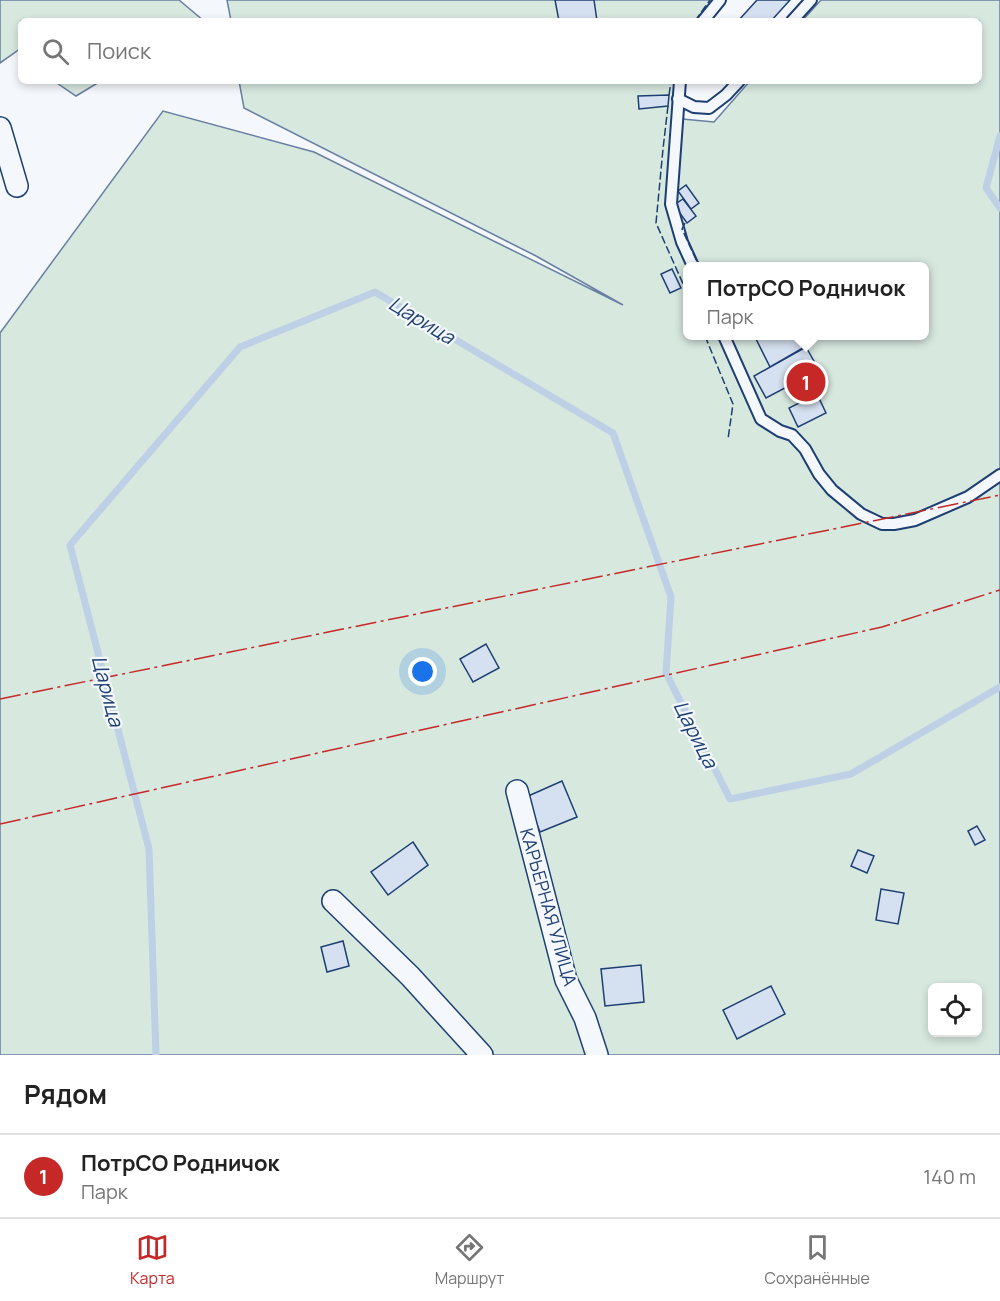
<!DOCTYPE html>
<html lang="ru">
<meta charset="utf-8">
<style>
:root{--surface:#fff;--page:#f2f2f2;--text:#222;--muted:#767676;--line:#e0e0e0;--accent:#c62828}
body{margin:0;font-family:Manrope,sans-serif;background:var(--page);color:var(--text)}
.controls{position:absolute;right:18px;bottom:18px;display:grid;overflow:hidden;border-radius:9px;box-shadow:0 3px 9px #0003}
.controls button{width:54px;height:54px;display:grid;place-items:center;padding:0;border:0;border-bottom:2px solid var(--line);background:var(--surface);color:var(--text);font:30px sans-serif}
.you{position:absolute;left:423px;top:672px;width:21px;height:21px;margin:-15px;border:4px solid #fff;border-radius:50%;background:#1a73e8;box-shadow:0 0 0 9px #1a73e833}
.badge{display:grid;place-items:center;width:39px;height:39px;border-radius:50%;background:var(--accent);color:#fff;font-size:20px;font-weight:700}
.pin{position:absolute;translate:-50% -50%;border:3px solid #fff;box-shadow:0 2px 6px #0006}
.popup{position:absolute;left:683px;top:262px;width:246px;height:78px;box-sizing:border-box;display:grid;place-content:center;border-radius:9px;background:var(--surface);filter:drop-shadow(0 2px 4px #0005);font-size:20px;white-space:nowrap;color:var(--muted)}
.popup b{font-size:22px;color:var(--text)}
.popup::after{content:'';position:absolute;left:50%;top:100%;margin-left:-12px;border:12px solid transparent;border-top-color:var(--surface)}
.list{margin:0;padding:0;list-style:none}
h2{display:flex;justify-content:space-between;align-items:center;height:78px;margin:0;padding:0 24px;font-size:26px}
h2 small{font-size:20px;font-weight:400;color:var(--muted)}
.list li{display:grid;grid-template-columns:39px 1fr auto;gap:18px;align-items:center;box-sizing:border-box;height:84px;padding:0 24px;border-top:2px solid var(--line)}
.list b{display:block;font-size:22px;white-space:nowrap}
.list p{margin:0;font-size:20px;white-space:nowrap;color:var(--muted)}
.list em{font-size:20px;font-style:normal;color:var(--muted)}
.icon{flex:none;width:33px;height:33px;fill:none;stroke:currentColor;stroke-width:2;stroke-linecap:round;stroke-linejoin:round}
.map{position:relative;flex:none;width:1000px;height:1055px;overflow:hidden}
.search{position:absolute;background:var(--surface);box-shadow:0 3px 9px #0003;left:18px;right:18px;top:18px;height:66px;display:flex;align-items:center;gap:15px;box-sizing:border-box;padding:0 21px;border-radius:9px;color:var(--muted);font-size:22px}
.sheet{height:162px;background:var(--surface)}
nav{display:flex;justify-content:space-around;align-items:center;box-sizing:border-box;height:84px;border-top:2px solid var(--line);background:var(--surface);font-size:16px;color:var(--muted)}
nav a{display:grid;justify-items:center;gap:3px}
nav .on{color:var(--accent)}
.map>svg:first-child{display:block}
</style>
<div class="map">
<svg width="1000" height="1055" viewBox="0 0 1000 1055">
<rect width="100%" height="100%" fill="#f4f7fb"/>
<path fill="#d7e8df" stroke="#687fa3" stroke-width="1.5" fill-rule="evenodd" d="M0,0H179L204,21H21V48L0,63Z
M227,0H713L698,21H231Z
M821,0H1000V1055H0V333L163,111L314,152L623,305L536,256L244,108L239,81H675L672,118L714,122L750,81H979V21H802ZM688,266H924V336H688ZM932,988H978V1032H932Z
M54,81H101L76,96Z"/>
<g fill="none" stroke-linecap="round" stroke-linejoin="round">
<path stroke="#bed0e5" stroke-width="7" d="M1000,136L986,188L1000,208
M156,1055L149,849L70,545L240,347L375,292L613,433L671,597L666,673L730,799L851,774L1000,687"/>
</g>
<path fill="#d5e0f0" stroke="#1d3f73" stroke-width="1.5" d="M555,0H594L597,21H559Z
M757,0H790L771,21H738Z
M669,95L668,106L639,109L638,96Z
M686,185L699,203L691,209L678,191Z
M683,199L696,216L687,223L674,205Z
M672,269L681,288L670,293L661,274Z
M758,336H797L803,348L770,367L755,337Z
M806,347L819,370L766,398L754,376Z
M817,394L826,413L798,427L789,408Z
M486,644L499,668L473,682L460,659Z
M562,781L577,817L540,832L526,797Z
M977,826L985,840L975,845L968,831Z
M413,842L428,865L388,895L371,872Z
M858,850L874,856L867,873L851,866Z
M881,889L904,893L898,924L876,920Z
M343,941L349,966L327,972L321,947Z
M641,965L644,1002L605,1006L601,969Z
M771,986L785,1014L737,1039L723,1010Z"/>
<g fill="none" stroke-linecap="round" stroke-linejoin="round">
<defs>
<path id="service" d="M703,21L720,0
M792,21L811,0
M680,81L671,204L682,242L693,266
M678,99L694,107L709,108L726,95L739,81
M724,336L761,419L780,431L792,435L805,449L819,474L832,490L861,514L882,524H894L915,520L968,497L1000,475"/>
<path id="minor" d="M0,128L17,186
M517,791L566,980L585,1018L597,1055
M333,901L410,976L482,1055"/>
</defs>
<use href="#service" stroke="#1d3f73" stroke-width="14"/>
<use href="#minor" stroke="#1d3f73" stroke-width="24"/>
<use href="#service" stroke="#f4f7fb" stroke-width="10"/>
<use href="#minor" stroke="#f4f7fb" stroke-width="21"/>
<path stroke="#1d3f73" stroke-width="1.5" stroke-dasharray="8 3" stroke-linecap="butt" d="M695,21L710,0
M669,95L671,81
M668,106L663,149L656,223L688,295
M685,223L682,229L699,266
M705,336L733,404L728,439
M731,336H732"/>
<path stroke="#c62828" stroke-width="1.5" stroke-dasharray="21 4.5 3 4.5" stroke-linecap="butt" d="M0,699L1000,495
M0,824L882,627L1000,590"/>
</g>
<g text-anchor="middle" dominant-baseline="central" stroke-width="4.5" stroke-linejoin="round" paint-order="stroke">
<g font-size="18" fill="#1d3f73" stroke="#f4f7fb">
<text transform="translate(549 907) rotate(74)">КАРЬЕРНАЯ УЛИЦА</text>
</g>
<g font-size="20" font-style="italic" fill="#1d3f73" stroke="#f4f7fb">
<text transform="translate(422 320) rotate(31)">Царица</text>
<text transform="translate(108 691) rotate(75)">Царица</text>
<text transform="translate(696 734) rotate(63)">Царица</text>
</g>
</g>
</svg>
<div class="controls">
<button><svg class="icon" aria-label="locate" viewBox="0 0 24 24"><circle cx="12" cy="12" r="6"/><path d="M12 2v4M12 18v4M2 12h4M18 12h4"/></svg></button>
</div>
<div class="you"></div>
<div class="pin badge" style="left:806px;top:382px">1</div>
<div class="popup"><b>ПотрСО Родничок</b>Парк</div>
<div class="search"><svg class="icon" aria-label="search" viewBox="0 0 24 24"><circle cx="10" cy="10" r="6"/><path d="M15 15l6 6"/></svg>Поиск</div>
</div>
<section class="sheet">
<h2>Рядом<small></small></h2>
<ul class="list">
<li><span class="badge">1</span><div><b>ПотрСО Родничок</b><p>Парк</p></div><em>140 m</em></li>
</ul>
</section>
<nav>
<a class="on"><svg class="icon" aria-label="map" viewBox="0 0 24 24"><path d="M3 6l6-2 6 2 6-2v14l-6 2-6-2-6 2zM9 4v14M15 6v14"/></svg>Карта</a>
<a><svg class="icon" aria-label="directions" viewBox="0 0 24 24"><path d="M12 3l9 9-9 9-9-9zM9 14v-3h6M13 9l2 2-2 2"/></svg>Маршрут</a>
<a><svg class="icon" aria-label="saved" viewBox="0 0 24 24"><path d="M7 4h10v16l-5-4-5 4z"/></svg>Сохранённые</a>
</nav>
